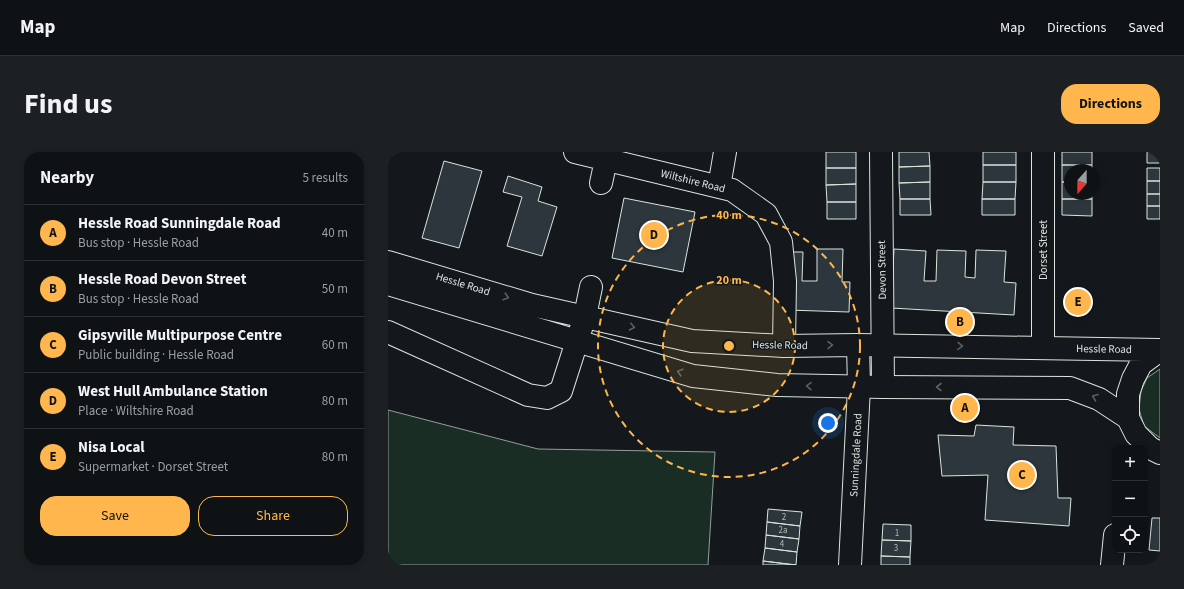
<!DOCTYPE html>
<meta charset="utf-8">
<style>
:root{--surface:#0f1215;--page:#1d2022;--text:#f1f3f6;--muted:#9b9ea0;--line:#2f3234;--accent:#ffb74d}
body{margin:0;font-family:"Source Sans 3",sans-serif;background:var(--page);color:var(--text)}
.controls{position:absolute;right:12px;bottom:12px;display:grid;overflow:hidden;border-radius:8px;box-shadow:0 2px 6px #0003}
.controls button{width:36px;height:36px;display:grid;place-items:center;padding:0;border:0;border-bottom:1px solid var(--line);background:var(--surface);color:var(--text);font:20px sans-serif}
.compass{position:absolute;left:676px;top:12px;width:36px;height:36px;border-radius:50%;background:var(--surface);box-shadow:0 2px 6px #0003;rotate:201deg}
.you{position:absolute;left:440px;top:271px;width:14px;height:14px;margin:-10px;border:3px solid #fff;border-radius:50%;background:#1a73e8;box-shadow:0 0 0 6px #1a73e833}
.badge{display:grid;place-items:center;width:26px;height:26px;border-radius:50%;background:var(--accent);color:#111;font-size:13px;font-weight:700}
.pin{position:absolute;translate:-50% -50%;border:2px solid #fff;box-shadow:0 1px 4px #0006}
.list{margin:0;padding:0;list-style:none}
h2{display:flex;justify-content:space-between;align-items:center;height:52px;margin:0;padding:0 16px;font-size:17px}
h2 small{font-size:13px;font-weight:400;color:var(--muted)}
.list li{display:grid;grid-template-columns:26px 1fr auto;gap:12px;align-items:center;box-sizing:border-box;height:56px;padding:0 16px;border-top:1px solid var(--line)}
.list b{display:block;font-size:15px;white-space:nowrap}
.list p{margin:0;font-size:13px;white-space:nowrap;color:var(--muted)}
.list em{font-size:13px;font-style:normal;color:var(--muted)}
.actions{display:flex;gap:8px;padding:12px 16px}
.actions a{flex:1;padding:9px 0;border:1px solid var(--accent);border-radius:16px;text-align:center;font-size:14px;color:var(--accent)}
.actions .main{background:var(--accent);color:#111}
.icon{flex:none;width:22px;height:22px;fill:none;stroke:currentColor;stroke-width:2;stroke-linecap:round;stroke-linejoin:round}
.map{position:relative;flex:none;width:772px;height:413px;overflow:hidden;border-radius:16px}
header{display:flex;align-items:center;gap:24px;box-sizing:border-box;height:56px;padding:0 20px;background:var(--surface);border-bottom:1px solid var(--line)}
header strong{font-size:19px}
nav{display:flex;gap:22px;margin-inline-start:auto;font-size:14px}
.intro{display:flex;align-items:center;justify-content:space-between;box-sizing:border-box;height:96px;padding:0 24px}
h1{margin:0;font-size:28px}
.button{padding:10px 18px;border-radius:16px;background:var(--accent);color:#111;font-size:14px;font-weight:700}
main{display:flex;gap:24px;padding:0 24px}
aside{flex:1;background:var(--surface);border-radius:16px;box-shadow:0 2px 6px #0003}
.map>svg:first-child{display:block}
</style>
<header>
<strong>Map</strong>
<nav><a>Map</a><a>Directions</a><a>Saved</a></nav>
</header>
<div class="intro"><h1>Find us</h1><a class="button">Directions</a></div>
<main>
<aside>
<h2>Nearby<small>5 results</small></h2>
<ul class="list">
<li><span class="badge">A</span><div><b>Hessle Road Sunningdale Road</b><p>Bus stop · Hessle Road</p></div><em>40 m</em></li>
<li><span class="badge">B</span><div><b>Hessle Road Devon Street</b><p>Bus stop · Hessle Road</p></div><em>50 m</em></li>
<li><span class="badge">C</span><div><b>Gipsyville Multipurpose Centre</b><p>Public building · Hessle Road</p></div><em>60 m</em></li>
<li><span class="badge">D</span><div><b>West Hull Ambulance Station</b><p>Place · Wiltshire Road</p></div><em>80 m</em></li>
<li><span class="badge">E</span><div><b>Nisa Local</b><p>Supermarket · Dorset Street</p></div><em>80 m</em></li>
</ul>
<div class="actions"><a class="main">Save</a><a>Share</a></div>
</aside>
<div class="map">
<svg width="772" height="413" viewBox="0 0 772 413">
<rect width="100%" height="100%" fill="#14181c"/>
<path fill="#1a2d24" stroke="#939e99" d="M772,217V286L756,274L751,257L753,239L759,226Z
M0,258L150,297L327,300L320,413H0Z"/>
<path fill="#2c363c" stroke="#d8e6dc" d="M438,0H468V16H438Z
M511,0H541L542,14L511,15Z
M595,0H628V13H595Z
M674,0H704V13H674Z
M759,0H772V11H759Z
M56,9L94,19L71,96L34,86Z
M595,13H628V30H595Z
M674,13H704V18H682V30H674Z
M542,14V30L511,31V15Z
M438,16H468V32L438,33Z
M759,16H772V29H759Z
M120,24L154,35L150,49L169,55L154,104L119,94L134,45L115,40Z
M759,29H772V42H759Z
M542,30V47H512L511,31Z
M595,30H628L627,47H594Z
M674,30H682V42H704V47H674Z
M468,32V50H439L438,33Z
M759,42H772V54H759Z
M236,46L307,60L295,120L224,106Z
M512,47H542L543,63H512Z
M594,47H627V63H594Z
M674,47H704V64L674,63Z
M439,50H468V67H439Z
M759,54H772V67H759Z
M429,97H455L454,130H462L461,160L399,158L400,100H415L414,129H429Z
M506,97L538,99L536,129H548L549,98L578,99L577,125L587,126L588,98L618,99L616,130L628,131L626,163L503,156Z
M588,273L626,275L625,293L668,294L670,346H683L681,374L597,368L600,323L554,324L550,283L586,284Z
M380,357L414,360L412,374L379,370Z
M764,366H772V399L761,398Z
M379,370L412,374L411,387L378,383Z
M495,372L523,373V389L494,388Z
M378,383L411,387L409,400L377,396Z
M494,388L523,389L522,405L493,404Z
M377,396L409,400L408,413L375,409Z
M493,404L522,405V413H493Z
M375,409L408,413H375Z"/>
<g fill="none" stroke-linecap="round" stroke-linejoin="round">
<defs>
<path id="minor" d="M187,0L344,38L378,62L393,90L397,129L396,194
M493,0L495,235
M213,31L218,8
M331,35L337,0
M0,180L140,243L159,246L173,239L197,164L203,135
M655,196V0
M462,413L471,235L470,193
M724,413L727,383"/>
<path id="major" d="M0,110L144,153L304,189L396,194L470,193L771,198
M0,132L305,224L389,233L495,235L682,236L711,247L740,266
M772,198L753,212L745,227L740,242V266L748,282L762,296L772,301"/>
</defs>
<use href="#minor" stroke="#d8e6dc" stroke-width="24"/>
<use href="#major" stroke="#d8e6dc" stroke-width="24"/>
<use href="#minor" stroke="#14181c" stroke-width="22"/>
<use href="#major" stroke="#14181c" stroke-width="22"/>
</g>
<defs><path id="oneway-chevron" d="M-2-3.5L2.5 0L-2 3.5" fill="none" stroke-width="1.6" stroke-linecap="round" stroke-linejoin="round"/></defs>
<g stroke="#59605f">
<use href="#oneway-chevron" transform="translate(118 145) rotate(17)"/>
<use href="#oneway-chevron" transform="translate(244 175) rotate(13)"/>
<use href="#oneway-chevron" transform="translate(442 193) rotate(-1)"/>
<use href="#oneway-chevron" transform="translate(572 194) rotate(2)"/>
<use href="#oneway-chevron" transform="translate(292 220) rotate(-164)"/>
<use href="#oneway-chevron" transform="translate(421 234) rotate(-179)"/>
<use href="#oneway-chevron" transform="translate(551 235) rotate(-180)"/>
<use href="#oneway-chevron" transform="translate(707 245) rotate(-158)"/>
</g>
<circle cx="341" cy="194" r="66" fill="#ffb74d" fill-opacity=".12"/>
<g fill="none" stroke="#ffb74d" stroke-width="2" stroke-dasharray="7 5">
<circle cx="341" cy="194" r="66"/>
<circle cx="341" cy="194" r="131"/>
</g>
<g text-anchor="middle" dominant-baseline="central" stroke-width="3" stroke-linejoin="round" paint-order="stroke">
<g font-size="9" fill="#adbab4">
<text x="396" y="365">2</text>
<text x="395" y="378">2a</text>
<text x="509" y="381">1</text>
<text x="394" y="392">4</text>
<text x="508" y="396">3</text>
</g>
<g font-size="11" fill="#d8e6dc" stroke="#14181c">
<text transform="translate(305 29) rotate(14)">Wiltshire Road</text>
<text transform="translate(655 98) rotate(-90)">Dorset Street</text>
<text transform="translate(494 118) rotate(-91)">Devon Street</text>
<text transform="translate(75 132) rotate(17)">Hessle Road</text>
<text transform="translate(392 193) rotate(1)">Hessle Road</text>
<text transform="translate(716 197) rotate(1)">Hessle Road</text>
<text transform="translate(468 303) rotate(-87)">Sunningdale Road</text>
</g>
</g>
<circle cx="341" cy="194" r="6" fill="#ffb74d" stroke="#14181c" stroke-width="2"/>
<g font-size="12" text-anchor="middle" font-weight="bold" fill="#ffb74d" stroke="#14181c" stroke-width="3" stroke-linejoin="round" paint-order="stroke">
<text x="341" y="67">40 m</text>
<text x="341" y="132">20 m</text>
</g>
</svg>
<div class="controls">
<button>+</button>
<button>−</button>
<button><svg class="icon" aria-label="locate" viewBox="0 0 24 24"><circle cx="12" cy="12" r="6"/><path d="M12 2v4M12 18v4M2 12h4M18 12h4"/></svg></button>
</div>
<svg class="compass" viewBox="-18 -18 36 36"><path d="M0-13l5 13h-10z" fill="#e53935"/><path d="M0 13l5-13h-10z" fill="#9b9ea0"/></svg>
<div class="you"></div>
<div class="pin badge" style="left:577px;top:256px">A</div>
<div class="pin badge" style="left:572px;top:170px">B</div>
<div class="pin badge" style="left:634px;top:323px">C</div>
<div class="pin badge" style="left:266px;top:83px">D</div>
<div class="pin badge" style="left:690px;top:150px">E</div>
</div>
</main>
